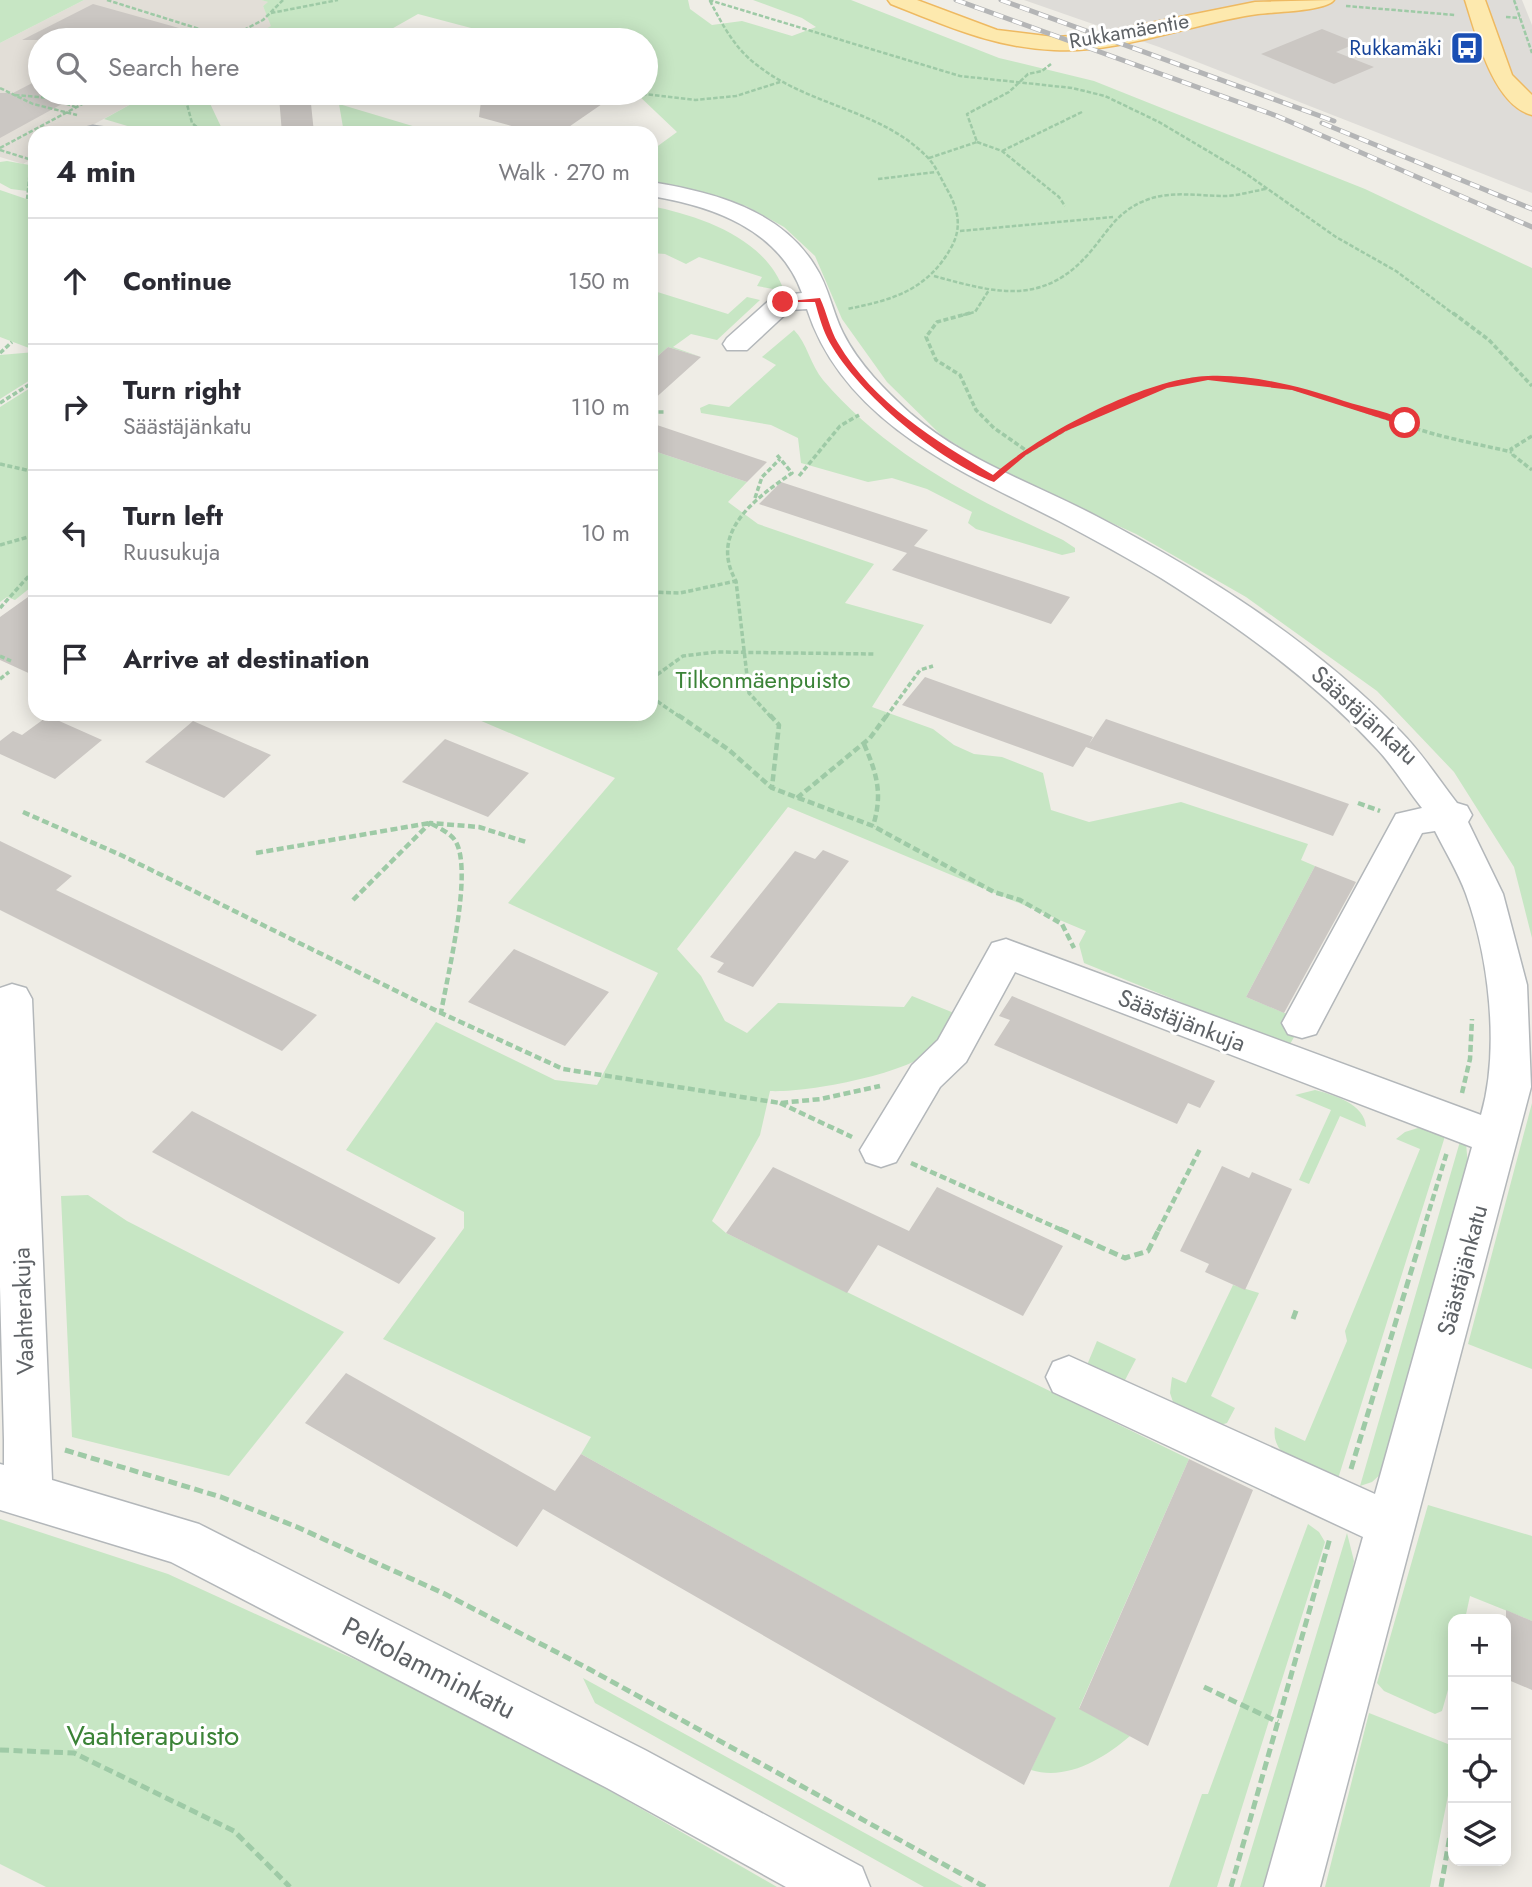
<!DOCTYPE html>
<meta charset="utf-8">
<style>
:root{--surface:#fff;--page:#f7f7f7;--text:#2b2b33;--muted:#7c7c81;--line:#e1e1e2}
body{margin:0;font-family:Jost,sans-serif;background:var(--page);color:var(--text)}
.controls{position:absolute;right:21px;bottom:21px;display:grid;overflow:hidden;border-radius:14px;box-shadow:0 4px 18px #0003}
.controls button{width:63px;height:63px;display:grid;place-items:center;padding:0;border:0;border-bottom:2px solid var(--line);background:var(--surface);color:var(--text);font:35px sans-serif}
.stop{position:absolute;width:21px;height:21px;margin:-16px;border:5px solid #e5373a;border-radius:50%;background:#fff}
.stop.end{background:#e5373a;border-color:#fff;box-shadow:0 2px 7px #0008}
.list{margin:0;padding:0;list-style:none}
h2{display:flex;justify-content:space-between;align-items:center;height:91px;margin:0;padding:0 28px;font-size:30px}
h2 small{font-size:23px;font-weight:400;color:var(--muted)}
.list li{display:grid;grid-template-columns:46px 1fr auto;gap:21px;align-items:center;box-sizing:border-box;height:126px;padding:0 28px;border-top:2px solid var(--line)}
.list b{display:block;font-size:26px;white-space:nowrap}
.list p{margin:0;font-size:23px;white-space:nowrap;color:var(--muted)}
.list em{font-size:23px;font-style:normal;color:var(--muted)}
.icon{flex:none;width:38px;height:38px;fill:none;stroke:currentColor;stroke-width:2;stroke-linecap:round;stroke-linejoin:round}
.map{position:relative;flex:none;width:1532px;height:1887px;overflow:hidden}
.search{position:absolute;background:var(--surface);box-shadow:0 4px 18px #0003;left:28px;top:28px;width:630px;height:77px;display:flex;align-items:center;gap:18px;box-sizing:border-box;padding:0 24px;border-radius:38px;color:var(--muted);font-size:26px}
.panel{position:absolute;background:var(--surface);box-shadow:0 4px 18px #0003;left:28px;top:126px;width:630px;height:595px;border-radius:21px}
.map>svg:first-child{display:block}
</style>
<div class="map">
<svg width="1532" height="1887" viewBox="0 0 1532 1887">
<rect width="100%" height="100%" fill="#efede6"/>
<path fill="#dedcd8" d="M1024,0H1522L1532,25V193L1159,47Z"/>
<path fill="#e2ded7" d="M84,0H261L269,2L263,6L272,26L247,40H40V93H151L78,133H35V157L23,164L0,157V43Z"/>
<path fill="#c7e6c4" d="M0,0H84L0,43Z
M261,0H688L690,9L712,25L742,21L792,36L816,27L802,18L753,0H851L999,58L1094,81L1365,189L1532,268V938L1514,867L1454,772L1377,691L1246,597L1136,534L1004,474L941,435L887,382L842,319L815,256L784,227L746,206L651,183V151L677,132L636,93H646V40H517L418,14L372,40H346L299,30L280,40H247L271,26L263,6L268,2Z
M151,93H205L224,133H151L104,119Z
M339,104L436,133H344Z
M7,161L35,166V192L11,189L0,183V162Z
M0,190L35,202V344L29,348L0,337Z
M651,206C700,216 766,238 784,291L757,286L762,277L699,257L686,264L665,254L651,253Z
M651,290L728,314L747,297L760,300L717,340L691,334L673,347L701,357L668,347L651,362Z
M794,330C807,343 811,366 823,380C887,455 976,500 1063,540L1075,548V552L1062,555L976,529L968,523L972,512L927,489L892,478L868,482L801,463L798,438L771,425L701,413L700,408L709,404L729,407L776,365L762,357Z
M35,352V377L0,399V355Z
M35,385V584L15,600L7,597L0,602V407Z
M651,450L747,482L728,502L758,524L874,564L845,603L924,625L872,707L933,729L954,745L974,754L1002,757L1043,773L1051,810L1089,822L1181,802L1308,844L1301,860L1315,866L1246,997L1299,1019L1302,1023L1289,1046L1084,963L1079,944L1086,931L788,807L677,949L701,976L725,1021L747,1033L778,1003L904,1007L912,996L954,1013C950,1023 947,1035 941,1043C919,1073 806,1093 770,1091L760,1135L712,1221L726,1233L1189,1459L1079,1708L1130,1736C1103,1759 1067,1781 1031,1770L1055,1718L581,1454L591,1437L383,1339L464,1228V1212L346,1150L436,1022L555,1080L597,1085L658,973L508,903L615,778L465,714H651Z
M1315,1090C1334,1095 1365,1104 1366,1127L1340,1116L1309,1184L1299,1180L1331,1110L1295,1095Z
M1532,1103V1369L1468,1344Z
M1418,1128L1446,1133L1337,1482C1314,1471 1269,1460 1275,1427L1305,1441L1347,1341L1345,1331L1420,1149L1396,1139L1405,1132Z
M1461,1138L1466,1143L1468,1166L1383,1472L1372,1482L1360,1486Z
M88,1195L127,1221L344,1332L229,1476L72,1437L61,1196Z
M1233,1285L1259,1293L1211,1396L1235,1408L1227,1423L1214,1427L1174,1405L1170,1393L1172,1377L1186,1383Z
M1097,1341L1136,1359L1124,1382L1087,1365Z
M1428,1505L1532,1536V1621L1470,1596L1465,1619H1453V1672L1442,1711L1435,1714L1384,1691L1377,1683Z
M0,1519L168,1574L487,1720L777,1887H46L0,1864Z
M1308,1524L1319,1532L1325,1542L1217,1887H1169L1202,1794H1208Z
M1347,1533L1354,1561L1352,1573L1263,1887H1240Z
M583,1678L963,1887H924L595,1703Z
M1369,1713L1453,1746V1770L1430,1887H1325Z"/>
<path fill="#cbc7c3" d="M93,4L197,33L196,40H22Z
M1322,29L1357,43L1336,52L1374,67L1334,84L1261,54Z
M40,79V93H82L0,138V93H13Z
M482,93H618L560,133H537L479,117Z
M310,94L314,133H282L279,97Z
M668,347L701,357L651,402V362Z
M651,423L767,462L747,482L651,450Z
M781,482L928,530L914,546L1070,597L1051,624L892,570L907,553L759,504Z
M35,592V676L0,660V617Z
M925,677L1093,737L1089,744L1106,719L1349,804L1333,836L1086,747L1073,767L902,705Z
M48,716L102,740L55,779L0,754V741L13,731L22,735Z
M193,721L271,755L224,798L145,762Z
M445,739L529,773L488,817L402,782Z
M0,841L72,876L56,890L317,1015L282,1051L0,910Z
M823,850L849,861L753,987L717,972L724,963L710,957L795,851L815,859Z
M1315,866L1356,882L1284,1013L1246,997Z
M514,949L609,992L565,1046L468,1002Z
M1012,996L1215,1081L1200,1108L1188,1103L1177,1124L994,1045L1010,1020L999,1016Z
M192,1111L436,1238L399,1284L152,1152Z
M1222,1166L1249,1178L1252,1172L1292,1189L1245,1290L1205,1272L1209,1264L1180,1251Z
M773,1167L909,1231L937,1187L1063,1246L1023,1316L878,1245L847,1293L726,1233Z
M346,1373L555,1491L581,1454L1056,1718L1024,1785L543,1509L517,1547L305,1423Z
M1189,1459L1253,1490L1148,1746L1079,1709Z
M1506,1610L1532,1621V1690L1506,1679Z"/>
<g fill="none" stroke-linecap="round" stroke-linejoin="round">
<defs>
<path id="minor" d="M93,126L107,128L111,133H81L85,128Z
M651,182C712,192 780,209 815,266C829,287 832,311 843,333C859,365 886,391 911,414C964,460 1035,484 1096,516C1207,574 1314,642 1401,732C1422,753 1439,780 1457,803L1467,806L1472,815L1468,822L1503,894L1527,985L1531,1087L1320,1887H1264L1363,1537L1053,1392L1046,1377L1053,1362L1069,1356L1375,1494L1472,1147L1015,972L966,1062L940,1087L896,1162L881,1167L866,1162L860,1150L912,1065L938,1040L992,943L1006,939L1481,1115C1500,1050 1489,957 1466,894C1458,872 1445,851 1435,831L1422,833L1316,1034L1302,1038L1288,1034L1282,1023L1396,814L1422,808C1407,789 1394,767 1377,749C1314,681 1239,627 1161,578C1128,558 1093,539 1059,521C961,471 844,423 807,309L790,310L747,350H727L723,344L727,338L774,296L802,293C779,229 712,206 651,196Z
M12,984L26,988L32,999L52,1480L199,1524L645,1750L862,1867L870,1887H786L607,1788L171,1562L0,1510V1464L4,1465V1440L0,1287V988Z"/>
<path id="major" d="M888,0H917L997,30L1054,37L1091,35L1255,2L1334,0C1327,11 1273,12 1258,14C1192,23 1120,54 1054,50C995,48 944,25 891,4Z
M1465,0H1485L1512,75L1532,95V115C1493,105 1476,34 1465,0Z"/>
</defs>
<use href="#minor" stroke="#b3b7ba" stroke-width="3"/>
<use href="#major" stroke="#eeb961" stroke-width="3"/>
<path stroke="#9ecaa6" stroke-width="2.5" stroke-dasharray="4.5 2" stroke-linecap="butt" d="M107,0L209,32L208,38
M709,0L960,76L1072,88L1105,96L1159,122L1245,173L1336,237L1396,271L1455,315
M1514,0L1532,53
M710,1C722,24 735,49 757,65C808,106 884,110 929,159C937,168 942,181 948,191C958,209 962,227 952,246C928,290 893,300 847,309
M1346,6L1455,15
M271,13L338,0
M1506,17L1520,18
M238,33L263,20L283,0
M203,40H217
M0,88L33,104L77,115
M184,93L192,123L204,133
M15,95L50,98L78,108
M572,103L623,102L645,94L695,100L736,96L780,82
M977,142L1002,151L1059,197L1065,206
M0,148L103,93
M0,150L35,161
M1002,151L1082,112
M929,158L977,142L967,114L1009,92L1028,74L1042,71L1051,64
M878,179L936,172
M27,199L31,160
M960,231L1113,217
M934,276C996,293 1044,307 1091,251C1108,231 1117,212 1144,201C1169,190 1197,196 1224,196C1238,196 1252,191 1266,189
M963,315L975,312L989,290"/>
<path stroke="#9ecaa6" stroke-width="3.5" stroke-dasharray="5 2.5" stroke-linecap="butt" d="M970,313L937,322L926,337L936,360L960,375L976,410L994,428L1027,451
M1453,313L1489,340L1532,386
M0,353L12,342
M0,403L35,381
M651,412H665
M1532,436L1511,449L1513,455L1532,470
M1014,461C1064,429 1148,380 1208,378C1285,375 1361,413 1434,434C1460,441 1486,446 1512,452
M0,464L35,472
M799,476L840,426L859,415
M755,498L762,477L780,459
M0,545L35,535
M651,592L680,593L736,581
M0,608L35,569
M0,656L11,661
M0,679L9,672
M651,679L683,656L716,652L874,654
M651,697L680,717
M771,717L749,693L736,581C708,532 756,498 792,473L777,455
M886,717L920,670L933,666"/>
<path stroke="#9ecaa6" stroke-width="4.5" stroke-dasharray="7 3.5" stroke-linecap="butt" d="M678,715L729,750L772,788L873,826L994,892L1020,900L1062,924L1074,948
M770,715L779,725L772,787
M864,744C877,774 883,794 873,826
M797,798L870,738L887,715
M1358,803L1380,811
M23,812L123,856L441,1013L563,1069L780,1103L821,1099L880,1086
M256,853L430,823C439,828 451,833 456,842C473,873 447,977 441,1013
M353,900L430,823L479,827L526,842
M1462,1093L1470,1059L1472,1019
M780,1103L852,1137
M911,1163L1064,1231
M1158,1231L1200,1149
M1423,1231L1447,1152"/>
<path stroke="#9ecaa6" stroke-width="5" stroke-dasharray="9 4.5" stroke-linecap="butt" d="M1060,1229L1125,1258L1148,1251L1159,1229
M1293,1319L1297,1308
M65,1450L221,1497L297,1527L445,1594L589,1669L985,1887
M1351,1469L1424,1229
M1204,1687L1278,1722
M0,1750L74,1753L234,1831L290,1887
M1231,1887L1330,1538
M1441,1887L1453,1818"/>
<use href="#minor" fill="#fff" fill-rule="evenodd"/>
<use href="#major" fill="#fde9ae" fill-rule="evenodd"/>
<defs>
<path id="rail" d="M956,0L1277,116L1532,227
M1001,0L1334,121
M1322,123L1532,209"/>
</defs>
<use href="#rail" stroke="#b4b5b6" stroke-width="5"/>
<use href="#rail" stroke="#fff" stroke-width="3.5" stroke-dasharray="10" stroke-linecap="butt"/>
</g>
<path fill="#e5373a" d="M820,298C827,313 830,330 838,343C874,404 935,440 993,475C1039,434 1146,378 1208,376C1254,374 1302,387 1344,401C1365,408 1392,412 1410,423L1402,425L1292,390L1208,380L1167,388L1066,431L1026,455L994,482C939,461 859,394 830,343C823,331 819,316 815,302H779Z"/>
<defs>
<symbol id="bus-square" viewBox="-11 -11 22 22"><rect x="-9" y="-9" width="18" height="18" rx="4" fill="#1a4fb4" stroke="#fff"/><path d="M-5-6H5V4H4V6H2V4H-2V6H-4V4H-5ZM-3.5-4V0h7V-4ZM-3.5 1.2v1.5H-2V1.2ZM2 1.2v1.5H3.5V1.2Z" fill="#fff"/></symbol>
</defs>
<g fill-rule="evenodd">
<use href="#bus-square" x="1448" y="29" width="38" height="38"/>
</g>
<g text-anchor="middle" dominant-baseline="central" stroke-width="6" stroke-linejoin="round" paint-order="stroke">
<g font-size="21" fill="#5e6266" stroke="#fff">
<text transform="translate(1129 31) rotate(-10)">Rukkamäentie</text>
</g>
<g font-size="21" fill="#164399" stroke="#fff" text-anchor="end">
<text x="1442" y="48">Rukkamäki</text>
</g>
<g font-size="24" fill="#3b8337" stroke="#fff">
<text x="763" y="679">Tilkonmäenpuisto</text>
</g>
<g font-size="24" fill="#5e6266" stroke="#fff">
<text transform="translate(1365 715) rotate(42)">Säästäjänkatu</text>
<text transform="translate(1182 1020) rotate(21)">Säästäjänkuja</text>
<text transform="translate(1462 1270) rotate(-75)">Säästäjänkatu</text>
<text transform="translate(23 1311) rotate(-92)">Vaahterakuja</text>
</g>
<g font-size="28" fill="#5e6266" stroke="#fff">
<text transform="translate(429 1668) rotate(27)">Peltolamminkatu</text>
</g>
<g font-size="28" fill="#3b8337" stroke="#fff">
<text x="153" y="1735">Vaahterapuisto</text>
</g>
</g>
</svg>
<div class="controls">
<button>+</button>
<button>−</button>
<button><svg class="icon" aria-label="locate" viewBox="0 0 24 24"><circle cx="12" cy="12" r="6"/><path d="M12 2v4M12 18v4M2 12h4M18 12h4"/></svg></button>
<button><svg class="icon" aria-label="layers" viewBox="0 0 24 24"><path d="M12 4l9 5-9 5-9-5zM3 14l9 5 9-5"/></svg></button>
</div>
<div class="stop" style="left:1405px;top:423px"></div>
<div class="stop end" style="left:783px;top:302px"></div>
<div class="search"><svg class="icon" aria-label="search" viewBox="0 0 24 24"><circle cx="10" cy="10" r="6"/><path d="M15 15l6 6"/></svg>Search here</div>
<section class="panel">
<h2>4 min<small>Walk · 270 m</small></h2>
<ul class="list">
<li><svg class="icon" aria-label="ahead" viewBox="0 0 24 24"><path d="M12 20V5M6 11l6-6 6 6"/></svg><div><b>Continue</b></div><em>150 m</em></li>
<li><svg class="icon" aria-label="right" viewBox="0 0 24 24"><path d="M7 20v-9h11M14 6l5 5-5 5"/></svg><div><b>Turn right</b><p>Säästäjänkatu</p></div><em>110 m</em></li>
<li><svg class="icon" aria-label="left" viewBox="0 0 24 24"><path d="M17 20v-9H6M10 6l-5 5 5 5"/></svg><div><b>Turn left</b><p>Ruusukuja</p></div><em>10 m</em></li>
<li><svg class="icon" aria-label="arrive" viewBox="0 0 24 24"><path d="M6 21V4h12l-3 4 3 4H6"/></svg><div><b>Arrive at destination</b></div></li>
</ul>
</section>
</div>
